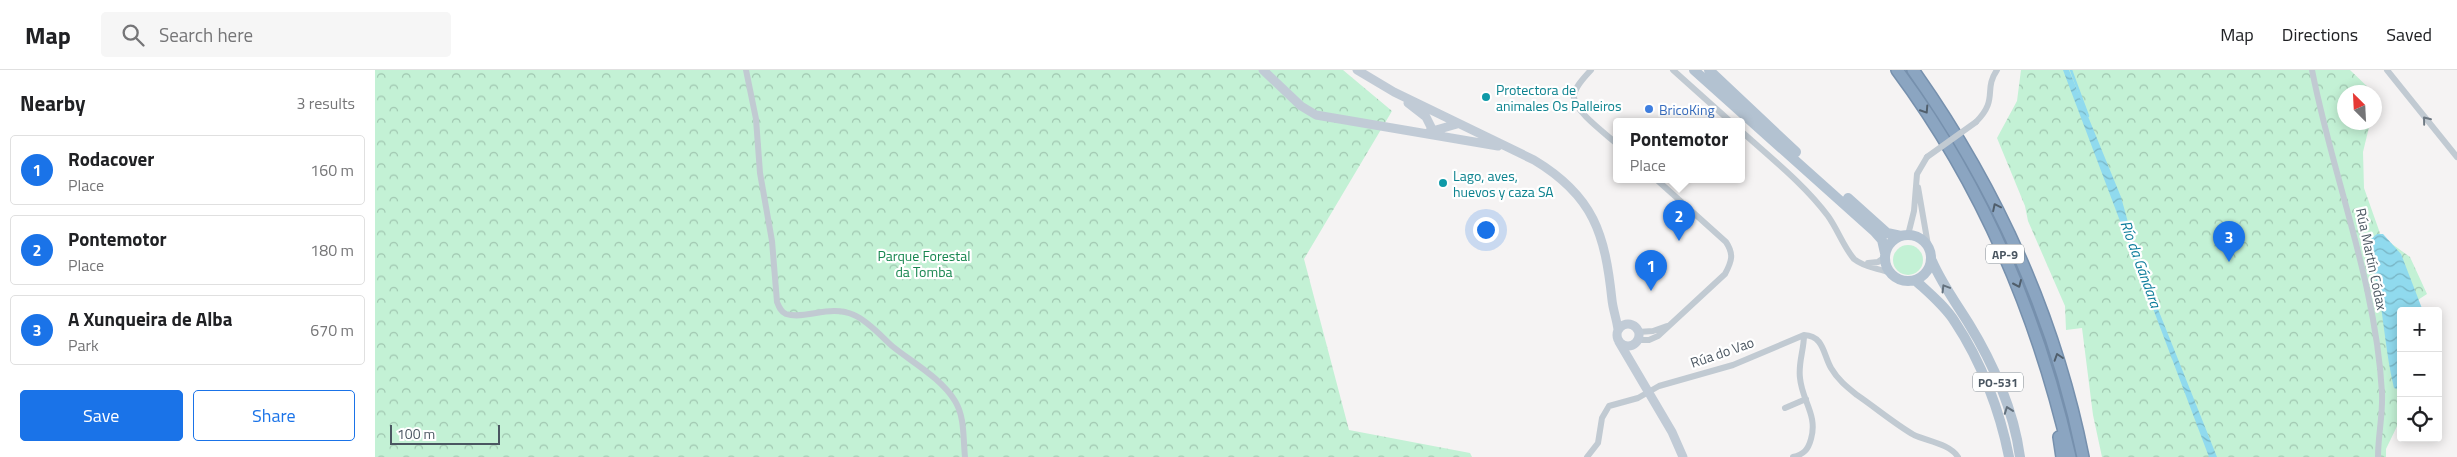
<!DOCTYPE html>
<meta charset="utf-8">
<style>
:root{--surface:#fff;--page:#f6f6f6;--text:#202124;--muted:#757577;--line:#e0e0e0;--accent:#1a73e8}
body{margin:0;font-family:"Titillium Web",sans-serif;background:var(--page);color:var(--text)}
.controls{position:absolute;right:15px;bottom:15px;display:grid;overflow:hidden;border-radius:5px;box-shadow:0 2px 12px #0003}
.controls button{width:45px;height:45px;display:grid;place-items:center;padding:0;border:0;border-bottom:1px solid var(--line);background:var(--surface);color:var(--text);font:25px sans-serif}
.compass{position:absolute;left:1962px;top:15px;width:45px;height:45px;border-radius:50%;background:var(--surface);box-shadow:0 2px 12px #0003;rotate:336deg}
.scale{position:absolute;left:15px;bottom:12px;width:110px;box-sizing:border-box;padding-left:5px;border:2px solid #4a5661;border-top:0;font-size:14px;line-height:18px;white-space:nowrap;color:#4a5661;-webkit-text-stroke:4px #fff;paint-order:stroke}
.you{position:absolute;left:1110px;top:159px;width:18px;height:18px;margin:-12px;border:4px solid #fff;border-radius:50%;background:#1a73e8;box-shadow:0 0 0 8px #1a73e833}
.badge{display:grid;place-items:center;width:32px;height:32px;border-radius:50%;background:var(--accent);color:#fff;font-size:16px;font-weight:700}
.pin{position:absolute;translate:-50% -41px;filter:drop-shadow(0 1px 2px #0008)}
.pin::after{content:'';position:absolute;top:26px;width:18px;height:15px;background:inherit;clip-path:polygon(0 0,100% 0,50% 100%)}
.popup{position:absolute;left:1238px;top:48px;width:132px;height:65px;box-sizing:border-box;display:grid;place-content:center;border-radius:5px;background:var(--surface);filter:drop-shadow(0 1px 4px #0005);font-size:16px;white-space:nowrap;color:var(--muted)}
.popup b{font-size:19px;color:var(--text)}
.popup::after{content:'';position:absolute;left:50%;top:100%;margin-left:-10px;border:10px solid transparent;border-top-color:var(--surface)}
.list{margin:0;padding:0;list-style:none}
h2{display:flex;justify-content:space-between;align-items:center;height:65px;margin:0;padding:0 20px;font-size:21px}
h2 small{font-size:16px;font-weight:400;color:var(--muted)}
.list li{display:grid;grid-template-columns:32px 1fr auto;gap:15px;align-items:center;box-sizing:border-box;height:70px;margin:0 10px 10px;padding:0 10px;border:1px solid var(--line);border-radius:5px}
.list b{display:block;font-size:19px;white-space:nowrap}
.list p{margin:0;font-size:16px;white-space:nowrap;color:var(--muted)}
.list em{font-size:16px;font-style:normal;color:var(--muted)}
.actions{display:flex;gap:10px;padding:15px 20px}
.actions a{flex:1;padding:11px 0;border:1px solid var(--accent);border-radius:5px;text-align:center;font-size:18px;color:var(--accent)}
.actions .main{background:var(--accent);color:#fff}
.icon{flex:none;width:28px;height:28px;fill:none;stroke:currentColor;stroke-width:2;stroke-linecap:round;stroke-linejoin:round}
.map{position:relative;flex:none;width:2082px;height:387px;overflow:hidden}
header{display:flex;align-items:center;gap:30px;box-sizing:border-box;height:70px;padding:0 25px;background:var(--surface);border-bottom:1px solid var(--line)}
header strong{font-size:24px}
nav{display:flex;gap:28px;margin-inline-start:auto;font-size:18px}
.search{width:350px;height:45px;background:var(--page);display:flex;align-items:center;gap:12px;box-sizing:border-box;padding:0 18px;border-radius:5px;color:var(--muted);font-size:19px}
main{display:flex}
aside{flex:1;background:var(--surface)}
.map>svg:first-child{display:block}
</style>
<header>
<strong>Map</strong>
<div class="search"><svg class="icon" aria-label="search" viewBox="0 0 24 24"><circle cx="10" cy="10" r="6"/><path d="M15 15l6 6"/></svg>Search here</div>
<nav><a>Map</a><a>Directions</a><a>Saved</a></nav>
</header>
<main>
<aside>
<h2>Nearby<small>3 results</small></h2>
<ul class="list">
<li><span class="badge">1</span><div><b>Rodacover</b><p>Place</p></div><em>160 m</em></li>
<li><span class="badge">2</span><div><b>Pontemotor</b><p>Place</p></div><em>180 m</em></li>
<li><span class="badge">3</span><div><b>A Xunqueira de Alba</b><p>Park</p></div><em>670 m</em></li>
</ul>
<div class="actions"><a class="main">Save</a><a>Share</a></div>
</aside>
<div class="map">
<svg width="2082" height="387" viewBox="0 0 2082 387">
<defs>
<pattern id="forest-crowns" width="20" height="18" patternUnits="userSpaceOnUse" patternTransform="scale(1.25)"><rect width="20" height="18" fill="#c3f1d5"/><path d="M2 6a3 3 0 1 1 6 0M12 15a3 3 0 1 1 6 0" fill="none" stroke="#a0c6b0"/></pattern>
<pattern id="water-waves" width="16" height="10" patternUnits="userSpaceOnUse" patternTransform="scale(1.25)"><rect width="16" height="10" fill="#90daee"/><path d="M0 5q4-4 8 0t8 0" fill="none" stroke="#78b4c4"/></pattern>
</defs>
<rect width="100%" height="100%" fill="#f5f3f3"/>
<path fill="#c3f1d5" d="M1518 190a15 15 0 1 1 30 0a15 15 0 1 1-30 0Z"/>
<path fill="url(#forest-crowns)" d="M0,0H968L1017,41L929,189L974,360L1095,383L1097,387H0Z
M1646,0H1975L1998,22H1970V52L1995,53L1988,82L1989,118L2006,166L2035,187L2052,224L2026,241V348L2011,379V387H1727L1718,345L1707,258L1691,260L1690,236L1653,151L1650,136L1622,68L1642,31Z"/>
<path fill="url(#water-waves)" d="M1688,0H1694L1746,127L1759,174L1777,224L1842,387H1834Z
M2002,164H2008L2026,184L2048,241H2026V320L2019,318C2011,285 2009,251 2003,218C1999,201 1994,187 1996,169Z"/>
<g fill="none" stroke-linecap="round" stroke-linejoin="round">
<path stroke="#90daee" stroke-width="2.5" d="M1696,0L1713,46
M1759,173L1763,184
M1766,192L1771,205
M1773,213L1778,227"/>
<defs>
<path id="highway" d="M1522,0C1609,117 1663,246 1695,387
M1538,0C1621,117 1680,247 1708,387
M1684,367L1687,387"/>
</defs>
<use href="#highway" stroke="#7690ad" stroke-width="14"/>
<path stroke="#c1cad2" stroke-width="6" d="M371,0L381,49L385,103L397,171L402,232C404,237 406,242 411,244C431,250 455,234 479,245C493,251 506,266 517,276C538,293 566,308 580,331C590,347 588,369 590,387
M1216,0C1210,7 1199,17 1199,27C1199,41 1231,64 1242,74
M1298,0L1356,52
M1937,0C1958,108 2001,212 2007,323C2008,345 2003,365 2003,387
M2012,0L2082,87
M1601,52C1624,29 1608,20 1622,0
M1366,61C1396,88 1429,114 1453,146C1463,160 1468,176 1479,189C1490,198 1503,198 1515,203
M1543,117L1553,175
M1533,165L1539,141L1542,104L1552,87
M1493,193L1503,192L1510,187
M1263,262L1278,261L1292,256
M1262,270H1274L1283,266L1350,204C1357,191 1359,184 1351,172L1282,110
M1410,338L1431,329
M1212,387L1223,373L1227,348L1234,336L1263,328L1284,316L1358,295L1429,265C1449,266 1448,284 1456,298C1463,310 1472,317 1482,325C1501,338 1520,354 1539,365C1552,371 1575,374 1583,387
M1418,387C1429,384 1433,380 1436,369C1443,345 1427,331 1425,308C1423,293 1429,280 1429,265"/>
<path stroke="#c1cbd6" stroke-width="9" d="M888,0L926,36L941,45L1123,76
M982,0L1019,22L1159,90C1219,126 1230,164 1237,230C1238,240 1242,250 1243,260
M1033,33L1051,47L1058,61
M1054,62L1082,54
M1242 265a11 11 0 1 1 22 0a11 11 0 1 1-22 0Z
M1244,272L1297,362L1308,387"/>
<path stroke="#b3c2d1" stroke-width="10" d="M1319,0L1499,161L1507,170L1510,183
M1334,0L1421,82
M1473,128L1512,163L1526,166
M1510 188a23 23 0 1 1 46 0a23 23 0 1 1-46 0Z
M1557,191C1567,214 1581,233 1594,254C1618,293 1639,341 1645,387
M1540,210C1554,223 1570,236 1580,252C1606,291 1625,341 1634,387"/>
<use href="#highway" stroke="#8ba5c1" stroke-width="11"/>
<path stroke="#c1cad2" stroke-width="6" d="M1552,87L1601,52"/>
</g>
<defs><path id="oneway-chevron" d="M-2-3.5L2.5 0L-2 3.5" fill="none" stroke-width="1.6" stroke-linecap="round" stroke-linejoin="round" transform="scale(1.25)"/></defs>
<g stroke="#505e6b">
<use href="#oneway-chevron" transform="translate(1550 40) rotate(57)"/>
<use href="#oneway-chevron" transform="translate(1621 137) rotate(-116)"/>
<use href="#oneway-chevron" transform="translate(1643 214) rotate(66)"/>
<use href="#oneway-chevron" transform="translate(1683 287) rotate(-108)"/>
</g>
<use stroke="#6e7983" href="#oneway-chevron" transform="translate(2051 50) rotate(-129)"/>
<g stroke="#64717d">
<use href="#oneway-chevron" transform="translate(1570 218) rotate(-121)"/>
<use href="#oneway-chevron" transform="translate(1633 340) rotate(-110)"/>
</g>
<g fill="#0f9aa8" stroke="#fff" stroke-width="2">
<circle cx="1111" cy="27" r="5"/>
<circle cx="1068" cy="113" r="5"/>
</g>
<circle fill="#3f7fe0" stroke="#fff" stroke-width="2" cx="1274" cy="39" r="5"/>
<g text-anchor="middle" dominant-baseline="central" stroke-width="4.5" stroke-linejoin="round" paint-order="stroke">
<g fill="#fff" stroke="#808990" stroke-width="1">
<rect x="1611" y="174.5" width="38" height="19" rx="4"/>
<rect x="1598" y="302.5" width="50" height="19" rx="4"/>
</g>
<g font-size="12" font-weight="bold" fill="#4a5661">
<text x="1630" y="184">AP-9</text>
<text x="1623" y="312">PO-531</text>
</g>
<g font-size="14" fill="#0d838f" stroke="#fff" text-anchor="start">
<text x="1121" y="19">Protectora de<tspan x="1121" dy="16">animales Os Palleiros</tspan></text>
<text x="1078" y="105">Lago, aves,<tspan x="1078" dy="16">huevos y caza SA</tspan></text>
</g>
<g font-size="14" fill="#366cbe" stroke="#fff" text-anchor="start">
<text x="1284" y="39">BricoKing</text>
</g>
<g font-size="14" fill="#17864f" stroke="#fff">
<text x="549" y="185">Parque Forestal<tspan x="549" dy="16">da Tomba</tspan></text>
</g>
<g font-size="14" fill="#4a5661" stroke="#fff">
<text transform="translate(1997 189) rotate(78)">Rúa Martín Códax</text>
<text transform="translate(1347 282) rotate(-19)">Rúa do Vao</text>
</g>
<g font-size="15" font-style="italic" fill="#0c7c9b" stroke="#fff">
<text transform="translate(1766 194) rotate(70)">Río da Gándara</text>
</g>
</g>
</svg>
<div class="controls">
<button>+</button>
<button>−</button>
<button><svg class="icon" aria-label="locate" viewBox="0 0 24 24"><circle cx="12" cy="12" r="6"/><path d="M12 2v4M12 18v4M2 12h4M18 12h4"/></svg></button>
</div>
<svg class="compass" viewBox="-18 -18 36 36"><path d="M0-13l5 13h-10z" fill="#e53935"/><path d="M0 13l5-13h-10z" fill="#757577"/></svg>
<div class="scale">100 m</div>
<div class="you"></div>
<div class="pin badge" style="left:1276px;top:221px">1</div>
<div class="pin badge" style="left:1304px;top:171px">2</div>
<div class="popup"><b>Pontemotor</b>Place</div>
<div class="pin badge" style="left:1854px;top:192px">3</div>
</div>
</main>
